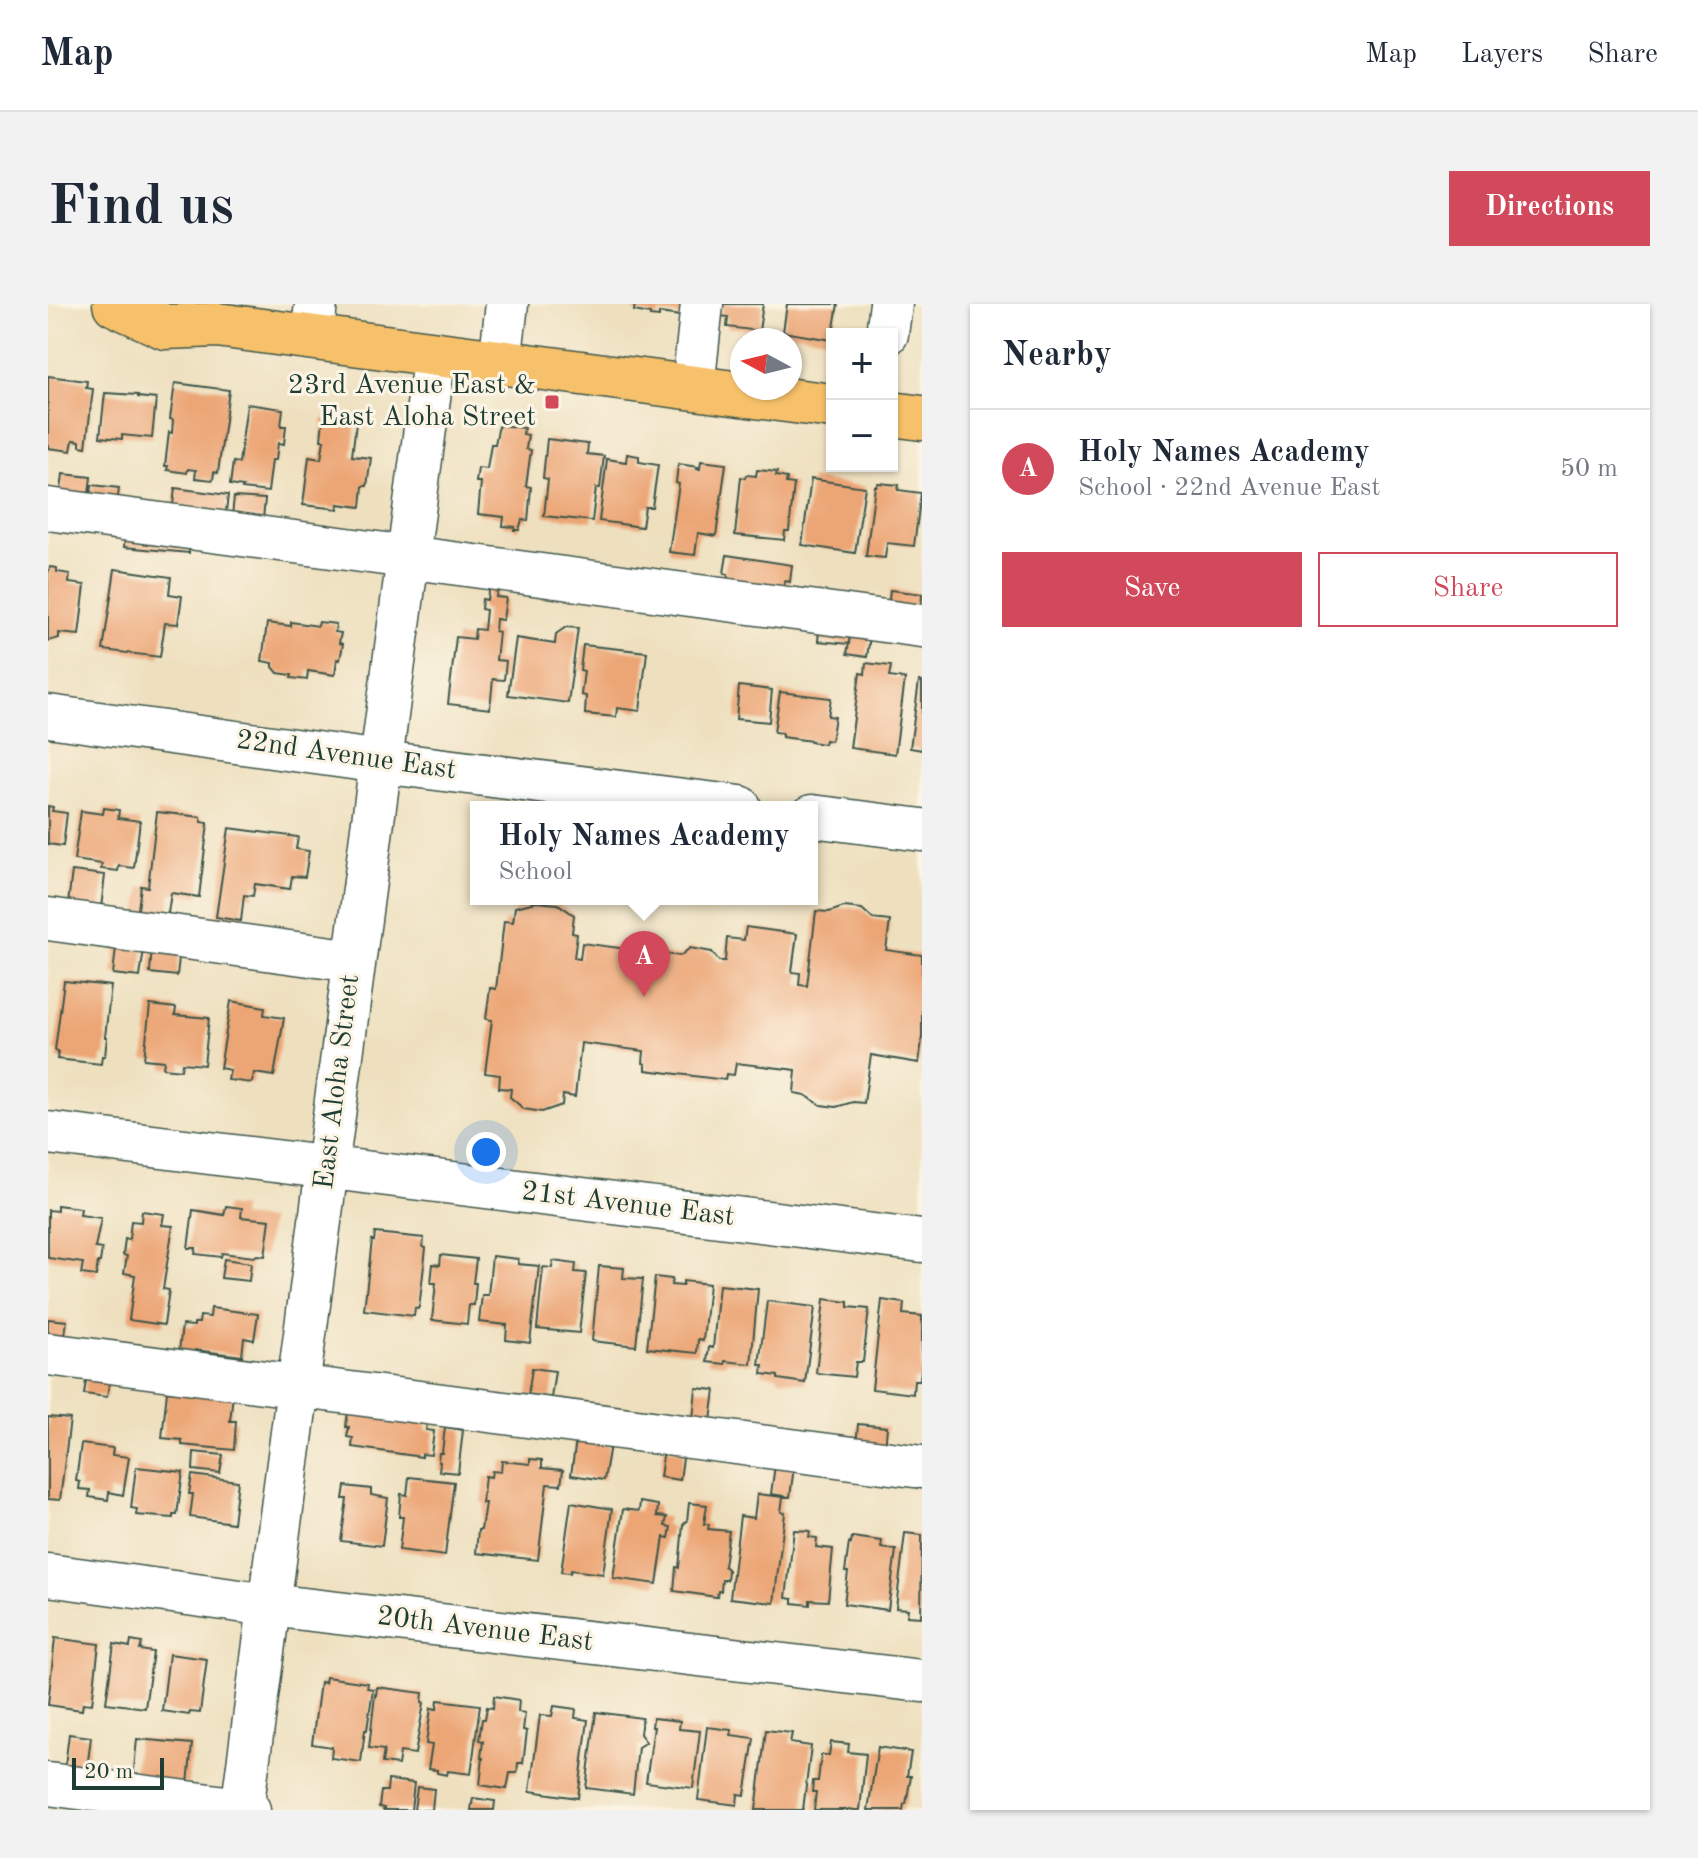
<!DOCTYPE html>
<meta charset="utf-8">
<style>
:root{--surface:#fff;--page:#f2f2f3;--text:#1f2937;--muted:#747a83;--line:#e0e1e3;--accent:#d1495b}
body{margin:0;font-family:"Old Standard TT",serif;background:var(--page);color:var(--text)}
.controls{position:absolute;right:24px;top:24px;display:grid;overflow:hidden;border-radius:0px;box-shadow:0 2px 6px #0004}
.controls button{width:72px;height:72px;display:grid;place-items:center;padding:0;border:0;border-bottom:2px solid var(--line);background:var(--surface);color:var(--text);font:40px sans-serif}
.compass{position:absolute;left:682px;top:24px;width:72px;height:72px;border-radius:50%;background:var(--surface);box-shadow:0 2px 6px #0004;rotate:277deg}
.scale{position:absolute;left:24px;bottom:20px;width:92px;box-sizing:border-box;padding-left:8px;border:4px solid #1f3d34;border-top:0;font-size:22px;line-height:28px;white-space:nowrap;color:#1f3d34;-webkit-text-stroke:6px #fcf5e5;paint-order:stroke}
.you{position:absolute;left:438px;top:848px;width:28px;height:28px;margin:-20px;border:6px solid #fff;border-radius:50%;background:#1a73e8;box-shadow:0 0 0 12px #1a73e833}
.badge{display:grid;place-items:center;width:52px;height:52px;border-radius:50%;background:var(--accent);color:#fff;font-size:26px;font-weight:700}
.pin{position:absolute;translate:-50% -66px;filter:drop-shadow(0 2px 4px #0008)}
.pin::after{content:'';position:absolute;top:42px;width:28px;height:24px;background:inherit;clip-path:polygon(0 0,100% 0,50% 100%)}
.popup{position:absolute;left:422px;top:497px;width:348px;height:104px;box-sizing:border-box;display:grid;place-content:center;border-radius:0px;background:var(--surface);filter:drop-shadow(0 2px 6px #0005);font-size:26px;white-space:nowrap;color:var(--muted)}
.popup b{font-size:30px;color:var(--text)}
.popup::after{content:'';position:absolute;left:50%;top:100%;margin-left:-16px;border:16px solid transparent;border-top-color:var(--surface)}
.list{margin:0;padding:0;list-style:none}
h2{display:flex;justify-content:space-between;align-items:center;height:104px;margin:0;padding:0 32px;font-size:34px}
h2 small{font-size:26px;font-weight:400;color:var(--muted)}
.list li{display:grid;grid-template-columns:52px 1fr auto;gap:24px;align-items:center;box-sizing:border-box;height:120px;padding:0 32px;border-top:2px solid var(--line)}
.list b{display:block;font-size:30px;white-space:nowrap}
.list p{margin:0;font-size:26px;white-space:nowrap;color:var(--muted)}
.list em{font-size:26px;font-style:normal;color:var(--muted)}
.actions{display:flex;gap:16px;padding:24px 32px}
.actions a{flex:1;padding:18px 0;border:2px solid var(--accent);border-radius:0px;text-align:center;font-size:28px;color:var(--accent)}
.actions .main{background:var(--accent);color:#fff}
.map{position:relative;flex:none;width:874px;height:1506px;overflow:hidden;border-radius:0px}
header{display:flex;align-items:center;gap:48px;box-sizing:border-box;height:112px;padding:0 40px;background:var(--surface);border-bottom:2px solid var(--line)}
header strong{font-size:38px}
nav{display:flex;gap:44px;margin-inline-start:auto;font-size:28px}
.intro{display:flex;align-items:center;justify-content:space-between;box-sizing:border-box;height:192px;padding:0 48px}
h1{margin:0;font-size:56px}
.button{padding:20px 36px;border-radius:0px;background:var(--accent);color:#fff;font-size:28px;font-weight:700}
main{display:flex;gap:48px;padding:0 48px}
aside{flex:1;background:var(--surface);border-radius:0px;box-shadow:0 2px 6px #0004}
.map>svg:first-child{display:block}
</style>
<header>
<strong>Map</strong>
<nav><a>Map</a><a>Layers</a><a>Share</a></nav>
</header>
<div class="intro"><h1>Find us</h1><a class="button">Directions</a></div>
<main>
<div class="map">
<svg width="874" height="1506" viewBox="0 0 874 1506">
<rect width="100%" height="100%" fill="#fcf5e5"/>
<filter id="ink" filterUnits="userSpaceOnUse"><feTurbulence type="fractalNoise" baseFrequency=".0125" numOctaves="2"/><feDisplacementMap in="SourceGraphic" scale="16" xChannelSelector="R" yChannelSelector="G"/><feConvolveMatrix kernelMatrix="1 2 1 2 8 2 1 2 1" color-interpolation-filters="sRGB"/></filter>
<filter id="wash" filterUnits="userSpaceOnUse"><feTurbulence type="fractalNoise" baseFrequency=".006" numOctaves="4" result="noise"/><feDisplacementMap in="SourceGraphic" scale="32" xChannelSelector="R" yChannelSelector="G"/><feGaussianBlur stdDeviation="1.8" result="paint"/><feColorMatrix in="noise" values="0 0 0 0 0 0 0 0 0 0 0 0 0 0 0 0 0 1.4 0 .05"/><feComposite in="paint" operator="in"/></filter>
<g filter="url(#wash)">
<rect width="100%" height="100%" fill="#eee0bf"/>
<g id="blocks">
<path fill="#eca574" d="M587,0H641L639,13L611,9V13L602,12V10L586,7Z
M674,0H715L711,27L679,23L680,13L673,12Z
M739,0H790L784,36L735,28Z
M0,72L39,77L38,84L45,85L38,143L32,142V137L25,136L23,147L0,144Z
M127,79L181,86L170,169L166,168L165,176L147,174L148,166L140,165L139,169L119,166L120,162H117L121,128L124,129L125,116L122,115Z
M57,89L90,91V93L108,95L104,134L74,131V135L52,133Z
M199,100L235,105L233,122H238L236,140L230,139L228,156H224L220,188L194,185L195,183L182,181L185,158L191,159Z
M275,115L308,119L304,152L323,154L319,182H315L313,203L290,200V205L255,201L261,153L273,155L276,136H273Z
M451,121L476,124L475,130L480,131L478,145L483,146L478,182L483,183L480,217L474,216L471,226H466L467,223L455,222L456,213L430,210L433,178H428L430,164L439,165L443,140H447Z
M499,135L540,140L539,150L556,152L552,184H548L544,217L496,212L500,175L495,174Z
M579,150L591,152V158L610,161L604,203H597L594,223L551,217L559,155L578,158Z
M653,157L678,160L668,232L650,229L647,251L621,248L631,180L628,179L630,160L650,163L649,165H652Z
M709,166L729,168L728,172L739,174L738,179L746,180L741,227H737L736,236L687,231L693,173L697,174L698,171L708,172Z
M15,170L43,173L40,198L12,195Z
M763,175L817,183L807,249L754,241Z
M830,179L851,181L850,186L873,189L866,242L839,239L837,254L818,252L827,182H829Z
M44,181L71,184L69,201L42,198Z
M127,184L180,191L177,216L124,209Z
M186,193L217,195L215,215L184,212Z
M77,231L142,238L141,249L76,243Z
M679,251L744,261L742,278L737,277L735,289L679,281L680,270L676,269Z
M2,263L9,264V268L22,270L21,279L37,281L31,331L11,329V334L0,337V269Z
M67,265L123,273L121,290L134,292L130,320L117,319L112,353L55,346Z
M441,280L450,281L448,293L458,294L455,316L448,315L447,327L451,328L448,356L458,357L456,376L445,375L442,405L400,400L408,333L426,335L427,325L436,326L438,306L433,305L434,295L439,296Z
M842,286L874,290L873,308L840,304Z
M772,317L802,319L801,340L770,337Z
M243,318L270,322L271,318L288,320L287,328L293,329L291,339L295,340L292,356L289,355L287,371L260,367L259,376L243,374L244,371L230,369L225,363V359L214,357L219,319L243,322Z
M804,322L823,325L819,353L799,350Z
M518,323L530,324L520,399L460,391L468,334L507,340L508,330Z
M535,341L599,348L592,407L569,404L568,413L537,410L538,392L533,391L536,367L532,366Z
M818,359L843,362L841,373L857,375L847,450L802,444L812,369L817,370Z
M871,377L874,378V446L862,444Z
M691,382L724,386L721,418L688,415Z
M732,388L783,394L780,412L787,413L783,437L777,436L776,440L763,438L764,437L734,433V429L726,428Z
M0,502L5,503L4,507L19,509L15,542L0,540Z
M56,504L71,506L70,514L92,517L86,564L71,562L70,567L53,565L54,560L26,556L33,507L55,510Z
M109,508L153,513V518L160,519L151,593L123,589L119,616L89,613L93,582L100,583Z
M181,524L250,533L248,545L261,547L257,573L244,572L242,585L207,580L205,592L196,591L193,617L168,613Z
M24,567L57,571L53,604L20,600Z
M488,598L510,600L526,611L524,629L529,630L526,654L532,655L534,639L632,652L642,644L664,648L671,657H677L679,634L696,636L698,623L749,630L744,668L752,669L751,681L759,682L768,607L781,608L796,603L814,605L825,615L842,617L838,646L874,651V736L871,759L823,751L816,799L805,798L788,803L773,801L757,791L746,789L748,766L688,759L686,771L678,770L677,776L598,766V760L595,759L596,747L533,739L527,793L515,791L514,801L494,808L476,805L462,793L463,785L451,784L452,771L437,769L444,716L438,715L442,684L448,685L456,617L465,618L467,603Z
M69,635L97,638L92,673L65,670Z
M104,641L132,644L129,672L102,669Z
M16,677L63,682L57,733H59L57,752H54L53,760L9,755L10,747L7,746Z
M183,697L217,703L216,711L236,714L226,772L206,769L204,779L180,776L182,766L172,764Z
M102,701L128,704L127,711L161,714L156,761L134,759L133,766L115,764L116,757L96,755Z
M9,901L33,904L32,911L53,914L47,944L54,945L52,958H50L48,972L33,970L35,959L0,954V906L9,907Z
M178,902L194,904L193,913L222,916L217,952L209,951L206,953L174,949L173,953L147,950L148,944H140L145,906L176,911Z
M94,907L116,910L114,921L125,922L115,985L121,986L116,1021L81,1016L87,971L76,969L79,952L75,951L77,935L81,936L83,917L93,918Z
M327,929L376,934L375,943L378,944L371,1005L367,1004L366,1012L316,1006L324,936L326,937Z
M393,951L428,955L425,979H428L426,1001H421L419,1020L384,1016L388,979H383L385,960L392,961Z
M444,952L470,955V960L491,962L482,1039L458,1036L459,1021L431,1018L434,991H440Z
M176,955L203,959L201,977L173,974Z
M505,957L528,960L527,968L538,969L531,1029L489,1025L495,963L504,964Z
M551,962L576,964L575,974L595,975L588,1042L544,1037Z
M607,973L624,975L623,981L635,982V977L661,980L655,1036L650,1035L649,1049L599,1044Z
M671,981L710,985L703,1060L677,1057V1060L659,1058L661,1043L665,1044Z
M776,995L800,998V1003L821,1005L815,1058H808L806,1073L768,1069Z
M834,996L856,999L855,1010L874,1012V1058L872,1076H866L865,1090L824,1085Z
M719,997L767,1003L757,1079L730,1075V1072L714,1070L715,1061H711Z
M163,1004L210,1010L206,1036L196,1034L194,1052L147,1046L146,1050L131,1048L134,1021L146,1022V1019H151L152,1012L162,1013Z
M0,1015L19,1017L16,1037L0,1035Z
M40,1063L63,1066L59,1093L36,1090Z
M484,1064L507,1067L503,1094L480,1091Z
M648,1084L667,1086L663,1117L645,1115Z
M119,1087L162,1091H185L182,1117H188L186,1146L134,1141V1136L114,1134Z
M301,1100L379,1116L378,1126L386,1127L383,1151L374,1150V1153L304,1143L305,1134L299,1133L301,1123H298Z
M0,1113L22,1115L12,1196L0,1195Z
M810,1120L839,1123L837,1146L808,1143Z
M397,1123L415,1126L410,1169L391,1167L392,1158H390L391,1149H394Z
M528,1136L562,1141L556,1176L523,1171Z
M33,1140L65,1144L64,1151L81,1153L75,1191L61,1188L60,1196L41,1193L42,1186L31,1185L32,1178L28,1177Z
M616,1144L636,1147L632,1176L612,1173Z
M146,1148L175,1151L172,1169L145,1166Z
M482,1155L494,1156V1164L515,1166L513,1181L499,1180L490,1256L428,1249L430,1226H433L437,1199H434L437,1172L443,1173L444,1167L453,1168L454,1157L482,1160Z
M727,1161L746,1163L742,1193L723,1190Z
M88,1163L135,1168L129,1211H125V1214L88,1211L89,1205L83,1204Z
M144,1171L190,1177L185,1219L142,1213L145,1190H141Z
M361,1173L406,1178L397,1252L351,1246L355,1213H351L353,1190L359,1191Z
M297,1182L323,1185V1191L340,1194L334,1242L293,1237L299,1195H295Z
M709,1190L735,1193L733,1208L737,1209L726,1299L682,1294L692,1212L706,1214Z
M523,1198L564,1205L555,1270L523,1266L522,1269L513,1268Z
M592,1198L610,1201L609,1212L619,1213L617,1222L623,1223L621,1234L616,1233L609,1280L565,1274L575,1205L591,1207Z
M641,1199L659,1201L656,1220H661L660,1225L681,1227L676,1262L680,1266L679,1276H674L673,1287H670L669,1293L626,1287L628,1263L631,1264L635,1221L639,1217Z
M746,1226L762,1227L761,1233L769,1234L768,1243L785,1245L780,1297L762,1296V1301L745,1299V1295L738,1294Z
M857,1229L874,1231L873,1313L859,1312L860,1305L848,1304Z
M804,1233L834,1237L833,1244L848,1246L840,1306L796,1300L800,1268H797L801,1239L803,1240Z
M7,1334L51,1340L44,1400L35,1399L34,1406L0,1401Z
M83,1337L94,1339L92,1346L105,1348L97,1404L58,1399L66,1340L82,1343Z
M121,1350L159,1355L152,1409L142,1408L141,1411L114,1407Z
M278,1373L320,1379L319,1384L325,1385L319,1426H317L313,1458L283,1454L284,1443L264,1440L272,1378L277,1379Z
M329,1383L375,1389L374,1398L376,1399L367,1450L352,1448L350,1461L334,1459L336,1446L321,1444L327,1391L328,1392Z
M446,1392L471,1396L470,1408L477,1409L475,1426L479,1427L475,1459H470L469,1469H462L459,1485L432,1481L435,1454H433L435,1437L431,1436L434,1415H437L439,1403L445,1404Z
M390,1396L432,1401L423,1470L400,1467L399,1471L389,1469V1466L380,1465L384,1441L378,1440L383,1404L389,1405Z
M506,1402L528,1405L527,1414L540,1416L530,1494L482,1487L492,1411L504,1412Z
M548,1408L594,1414L592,1430L598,1438L590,1443L585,1490L538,1484Z
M605,1414L632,1417L631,1425L652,1427L645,1484L598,1478L606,1423H604Z
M659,1423L684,1426L683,1431L706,1434L697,1491L690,1490L689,1501L650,1496Z
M718,1426L744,1429L742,1439L763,1442L755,1506H708Z
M21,1430L43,1433L39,1465L17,1462Z
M89,1435L144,1440L140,1480L85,1475Z
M783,1438L801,1440L800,1448L818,1450L812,1506H766L768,1488H764L765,1477H770L773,1451H781Z
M830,1443L863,1448L859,1472H863L858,1500H856L855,1506H820Z
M340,1476L366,1479L363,1506H335L336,1504L331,1503L333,1487H339Z
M369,1483L386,1485L384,1506H366Z
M425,1494L447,1497L446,1506H423Z"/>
</g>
</g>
<g filter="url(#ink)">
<use href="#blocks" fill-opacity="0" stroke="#3e5549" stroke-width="2"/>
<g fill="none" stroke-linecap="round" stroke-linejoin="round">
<defs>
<path id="minor" d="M839,30L843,0
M264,33L268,0
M452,58L459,0
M645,84L654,0
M0,205L874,322
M0,412L333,458L692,503
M764,512L874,526
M0,615L306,657
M0,829L874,937
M0,1050L874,1163
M0,1271L221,1301L874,1377
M0,1480L201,1506
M194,1506L387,49"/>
<path id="major" d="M67,0L117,23L169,21L784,102
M844,110L874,114"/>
</defs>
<use href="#minor" stroke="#3e5549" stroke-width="45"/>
<use href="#major" stroke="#3e5549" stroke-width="47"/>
<use href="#minor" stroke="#fff" stroke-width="42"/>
<use href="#major" stroke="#f6c16b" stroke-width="44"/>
</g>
</g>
<rect fill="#d1495b" stroke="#fcf5e5" stroke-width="3" x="496" y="90" width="16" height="16" rx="4"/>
<g text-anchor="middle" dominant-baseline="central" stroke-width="6" stroke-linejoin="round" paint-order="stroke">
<g font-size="28" fill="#1f3d34" stroke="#fcf5e5" text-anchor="end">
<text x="488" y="82">23rd Avenue East &amp;<tspan x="488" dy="32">East Aloha Street</tspan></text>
</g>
<g font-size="28" fill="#1f3d34" stroke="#fcf5e5">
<text transform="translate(298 452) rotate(8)">22nd Avenue East</text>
<text transform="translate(290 778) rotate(-83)">East Aloha Street</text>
<text transform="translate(580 901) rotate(7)">21st Avenue East</text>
<text transform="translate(437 1326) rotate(7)">20th Avenue East</text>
</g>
</g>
</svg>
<div class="controls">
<button>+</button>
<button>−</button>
</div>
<svg class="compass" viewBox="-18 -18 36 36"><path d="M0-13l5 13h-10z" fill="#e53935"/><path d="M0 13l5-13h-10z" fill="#747a83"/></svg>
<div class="scale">20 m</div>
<div class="you"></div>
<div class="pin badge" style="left:596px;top:693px">A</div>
<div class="popup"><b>Holy Names Academy</b>School</div>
</div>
<aside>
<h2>Nearby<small></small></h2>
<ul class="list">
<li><span class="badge">A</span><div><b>Holy Names Academy</b><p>School · 22nd Avenue East</p></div><em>50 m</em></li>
</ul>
<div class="actions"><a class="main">Save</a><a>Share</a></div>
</aside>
</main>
